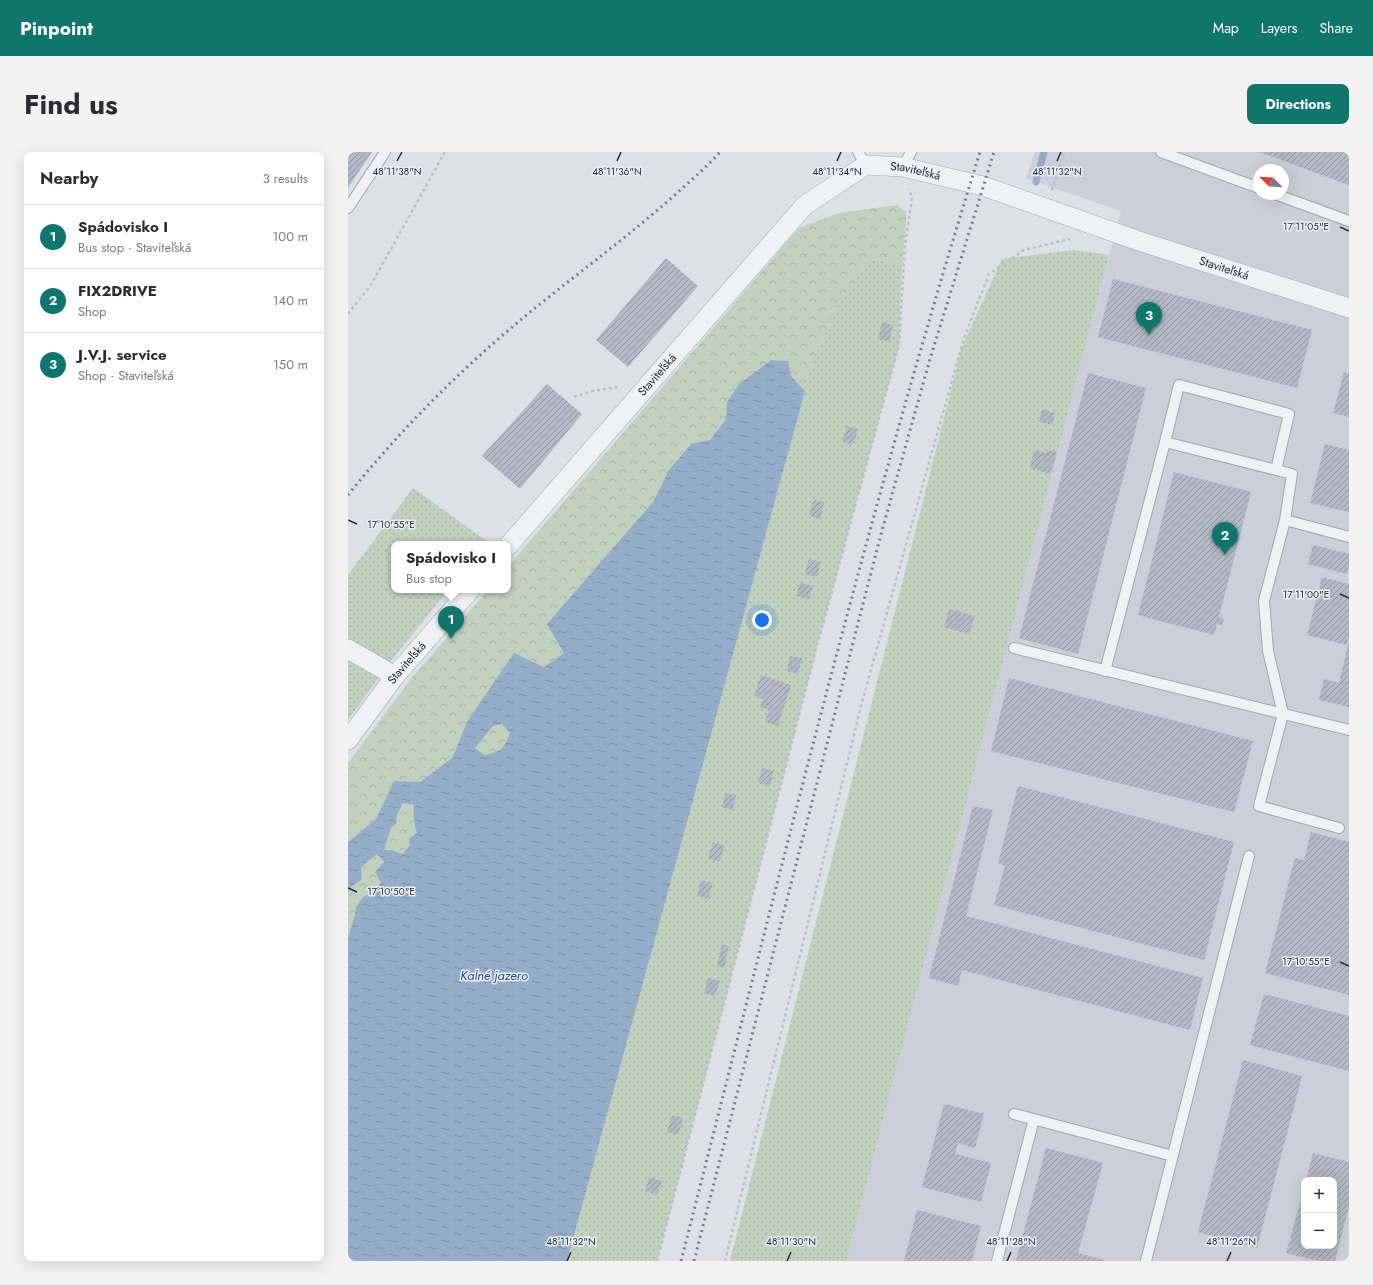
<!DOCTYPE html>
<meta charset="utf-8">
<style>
:root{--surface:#fff;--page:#f2f2f3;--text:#2b2b33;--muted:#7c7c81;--line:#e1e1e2;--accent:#0f766e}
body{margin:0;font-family:Jost,sans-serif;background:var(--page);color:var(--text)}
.controls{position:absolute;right:12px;bottom:12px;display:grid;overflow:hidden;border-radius:8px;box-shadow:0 4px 16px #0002}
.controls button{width:36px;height:36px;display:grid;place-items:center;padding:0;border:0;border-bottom:1px solid var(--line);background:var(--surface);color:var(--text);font:20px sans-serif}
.compass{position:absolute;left:905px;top:12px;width:36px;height:36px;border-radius:50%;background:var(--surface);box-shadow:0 4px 16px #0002;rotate:294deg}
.you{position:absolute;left:414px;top:468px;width:14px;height:14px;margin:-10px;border:3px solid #fff;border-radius:50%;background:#1a73e8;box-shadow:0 0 0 6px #1a73e833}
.badge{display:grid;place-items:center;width:26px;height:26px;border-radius:50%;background:var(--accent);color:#fff;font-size:13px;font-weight:700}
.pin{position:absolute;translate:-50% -33px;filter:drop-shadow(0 1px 2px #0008)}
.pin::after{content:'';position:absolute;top:21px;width:14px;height:12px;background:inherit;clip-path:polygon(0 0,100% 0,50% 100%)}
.popup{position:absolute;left:43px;top:389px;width:120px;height:52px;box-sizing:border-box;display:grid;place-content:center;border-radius:8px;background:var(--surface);filter:drop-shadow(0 1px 3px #0005);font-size:13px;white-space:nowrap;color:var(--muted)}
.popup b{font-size:15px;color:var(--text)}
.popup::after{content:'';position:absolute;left:50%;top:100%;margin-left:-8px;border:8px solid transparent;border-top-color:var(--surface)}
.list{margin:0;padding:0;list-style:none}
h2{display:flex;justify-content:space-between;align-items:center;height:52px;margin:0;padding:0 16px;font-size:17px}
h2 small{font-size:13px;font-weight:400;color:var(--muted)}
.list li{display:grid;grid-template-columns:26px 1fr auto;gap:12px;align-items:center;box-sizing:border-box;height:64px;padding:0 16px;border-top:1px solid var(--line)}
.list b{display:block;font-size:15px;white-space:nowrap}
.list p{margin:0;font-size:13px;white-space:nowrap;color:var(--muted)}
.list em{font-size:13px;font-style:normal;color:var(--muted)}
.map{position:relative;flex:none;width:1001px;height:1109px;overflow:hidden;border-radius:8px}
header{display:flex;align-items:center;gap:24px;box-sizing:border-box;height:56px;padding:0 20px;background:var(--accent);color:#fff}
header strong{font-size:19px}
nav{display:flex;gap:22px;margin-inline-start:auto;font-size:14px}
.intro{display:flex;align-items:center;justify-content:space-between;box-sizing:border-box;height:96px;padding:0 24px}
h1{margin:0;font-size:28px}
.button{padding:10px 18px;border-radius:8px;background:var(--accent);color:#fff;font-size:14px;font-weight:700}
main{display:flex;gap:24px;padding:0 24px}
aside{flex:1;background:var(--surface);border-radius:8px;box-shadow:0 4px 16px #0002}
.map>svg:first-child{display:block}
</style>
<header>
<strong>Pinpoint</strong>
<nav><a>Map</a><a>Layers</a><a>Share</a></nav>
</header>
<div class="intro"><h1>Find us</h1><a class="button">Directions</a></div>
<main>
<aside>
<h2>Nearby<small>3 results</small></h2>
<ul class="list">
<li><span class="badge">1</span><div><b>Spádovisko I</b><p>Bus stop · Staviteľská</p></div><em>100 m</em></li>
<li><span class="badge">2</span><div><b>FIX2DRIVE</b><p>Shop</p></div><em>140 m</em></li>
<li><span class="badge">3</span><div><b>J.V.J. service</b><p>Shop · Staviteľská</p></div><em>150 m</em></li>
</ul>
</aside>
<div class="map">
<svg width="1001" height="1109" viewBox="0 0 1001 1109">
<defs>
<pattern id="grass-dots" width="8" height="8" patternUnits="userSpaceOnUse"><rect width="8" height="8" fill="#c1d1bd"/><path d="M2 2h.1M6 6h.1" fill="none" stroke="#a6b4a4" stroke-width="1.8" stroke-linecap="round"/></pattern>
<pattern id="forest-crowns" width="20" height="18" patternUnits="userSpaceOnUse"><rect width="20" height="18" fill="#c1d1bd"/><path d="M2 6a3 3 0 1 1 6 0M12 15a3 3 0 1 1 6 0" fill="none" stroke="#a6b4a4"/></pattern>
<pattern id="water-ripples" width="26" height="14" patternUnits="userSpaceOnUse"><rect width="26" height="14" fill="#95adc9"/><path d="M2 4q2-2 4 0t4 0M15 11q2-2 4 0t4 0" fill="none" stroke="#798da5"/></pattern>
<pattern id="building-hatch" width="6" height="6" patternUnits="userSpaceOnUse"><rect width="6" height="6" fill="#b3b9c4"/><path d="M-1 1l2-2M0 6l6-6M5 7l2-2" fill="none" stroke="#9197a1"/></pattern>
</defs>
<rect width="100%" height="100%" fill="#dce0e7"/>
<path fill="#cacfd9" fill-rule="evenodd" d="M687,0H1001V1109H495L566,834L773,59L678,26ZM911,18H935V42H911ZM956,1028H986V1094H956Z"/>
<path fill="url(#grass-dots)" d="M726,98L761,103L498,1109H382L614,195L654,107Z
M521,106L554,113L551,193L469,494L309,1109H219L464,213L487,157Z
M65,336L140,390L138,392H46V438H100L43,509L0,568V423Z"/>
<path fill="url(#forest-crowns)" d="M549,53L558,60V73L554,113L521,106L487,157L464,213L457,239L443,224L440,209L423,208L390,233L379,250L378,267L362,288L342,292L321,318L305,350L216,501L119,570L104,606L72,630L46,629L28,667L0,690V611L63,527L140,438H160V415L451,76L491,61Z
M154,572L162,581C156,598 153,600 135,603L127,596L145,573Z
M55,651L64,653C66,663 65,671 69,681L63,693L55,702L45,698H36L43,676L48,672L49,663Z
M29,702L36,710L33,730L26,741L16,744L8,755L7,763L0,785V740L3,735L14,727L13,715Z"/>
<path fill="url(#water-ripples)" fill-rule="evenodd" d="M423,208L440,209L443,224L457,239L219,1109H0V785L7,763L8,755L16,744L26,741L33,730L27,720L36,710L29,702L13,715L14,727L3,735L0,740V690L28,667L46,629L72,630L104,606L119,570L166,501L196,515L216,501L199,472L305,350L321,318L343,292L362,288L378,267L379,250L390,233ZM154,572L162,581C156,597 153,600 136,603L127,596L145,574ZM55,651L65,653C66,663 65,671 69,681L61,687L62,693L55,702L45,698H36L43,676L48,672L49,663Z"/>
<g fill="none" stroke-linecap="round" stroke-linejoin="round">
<path stroke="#95adc9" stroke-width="7" d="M688,30L696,0"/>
</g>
<path fill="url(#building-hatch)" d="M0,0H24L0,36Z
M911,0H1001V33Z
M318,106L350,134L280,215L248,188Z
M765,127L964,178L949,236L750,185Z
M534,170L545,173L541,190L530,187Z
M996,220L1001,222V265L985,261Z
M740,221L798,236L730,502L671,486Z
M199,232L234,262L172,337L134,304Z
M694,257L707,261L704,273L691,270Z
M499,274L510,277L505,293L494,290Z
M977,292L1001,298V360L962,351Z
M686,298L699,301V298L709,300L703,322L682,316Z
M826,320L903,340L871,465L876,467L874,473L869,472L866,483L790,463Z
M465,348L476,350L473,367L461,364Z
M965,393L1001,402V414L999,422L960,412Z
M461,407L473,410L469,425L457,422Z
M974,425L1001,432V485L999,493L959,483Z
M452,431L465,434L461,447L448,444Z
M601,457L627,464L621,482L596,475Z
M1000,493H1001V555L971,548L976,527L991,531Z
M442,504L454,506L450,522L439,519Z
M413,523L443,533L430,574L417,570L421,558L412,555L415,547L406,544Z
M661,526L905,589L886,660L643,599Z
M414,616L426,619L422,634L410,631Z
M670,634L886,690L856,808L646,753L657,714L650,711Z
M377,641L388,643L385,658L374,655Z
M625,654L645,658L618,764L855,826L842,878L614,818L610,834L581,826Z
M963,680L1001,690V843L917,821L947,706L956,708Z
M365,690L377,694L371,710L360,706Z
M353,728L365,731L360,747L349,744Z
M374,792L381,794L376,816L369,814Z
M360,826L372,829L367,844L356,841Z
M916,842L1001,864V919L902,893Z
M895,908L954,924L909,1096L850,1080Z
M596,952L636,962L627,996L610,991L607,1002L643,1011L633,1050L574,1035Z
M324,963L335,966L330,983L319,980Z
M698,996L755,1011L730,1101L756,1108V1109H668Z
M965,1001L1001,1010V1055L987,1109H970L938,1101L956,1037V1094H986V1028H958Z
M301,1025L314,1029L309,1043L297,1039Z
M569,1058L633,1074L624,1109H556Z"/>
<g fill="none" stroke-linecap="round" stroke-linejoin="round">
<defs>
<path id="lane" d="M510,0L518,13
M813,0L911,36
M555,15L563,0
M927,42L1001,69
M0,56L37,0
M817,290L831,233L941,262L928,318
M666,496L1001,578
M757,519L817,290L944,322L937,368
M991,676L911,654L935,562L920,499L916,449L937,368L1001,385
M666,962L825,1004
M649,1109L686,967
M798,1109L901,704"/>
<g id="street">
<path id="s1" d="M160,394L457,53L518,13L555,15L635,34L791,89L1001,156"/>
<path d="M0,497L47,524"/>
<path id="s2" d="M0,588L47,524L122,438"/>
</g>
</defs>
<use href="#lane" stroke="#a1a7b1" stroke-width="12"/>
<use href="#street" stroke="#a1a7b1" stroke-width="20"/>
<path stroke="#babec5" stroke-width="2.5" stroke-dasharray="3 3" stroke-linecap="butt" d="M704,38L716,0
M0,162L24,131L97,0
M226,245L244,239L270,235
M309,1109L469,494L551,193L557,93L564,46L561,37
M377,1109L515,546L616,186L641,122L676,98L722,87"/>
<use href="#lane" stroke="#eff1f5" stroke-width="10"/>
<use href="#street" stroke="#eff1f5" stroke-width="19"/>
<path stroke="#757f91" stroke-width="3" stroke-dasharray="2 4" stroke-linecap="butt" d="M0,343C54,276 114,216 181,161C230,121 281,84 328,42C343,28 359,15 372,0
M333,1109C428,738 518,366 632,0
M346,1109L533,382L582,207L646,0"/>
</g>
<path fill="none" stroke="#252e3e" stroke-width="1.5" d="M49,9L54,0M269,9L273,0M489,9L493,0M709,9L713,0M992,75L1001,79M0,368L9,372M992,442L1001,446M0,736L9,740M992,810L1001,814M219,1109L223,1100M439,1109L443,1100M659,1109L663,1100M879,1109L883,1100"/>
<g text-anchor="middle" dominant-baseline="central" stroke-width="3" stroke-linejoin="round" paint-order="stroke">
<g font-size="12" fill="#252e3e" stroke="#ebeff5">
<text stroke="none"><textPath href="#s1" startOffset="575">Staviteľská</textPath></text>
<text stroke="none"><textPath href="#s1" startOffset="899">Staviteľská</textPath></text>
<text stroke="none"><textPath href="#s1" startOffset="227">Staviteľská</textPath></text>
<text stroke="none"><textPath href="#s2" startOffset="97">Staviteľská</textPath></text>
</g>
<g font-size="13" font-style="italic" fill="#2e4b73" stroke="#ebeff5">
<text x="146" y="823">Kalné jazero</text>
</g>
</g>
<g font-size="10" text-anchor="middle" fill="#252e3e" stroke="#ebeff5" stroke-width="3" stroke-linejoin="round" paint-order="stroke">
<text x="49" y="23">48°11'38"N</text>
<text x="269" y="23">48°11'36"N</text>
<text x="709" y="23">48°11'32"N</text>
<text x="489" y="23">48°11'34"N</text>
<text x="958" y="78">17°11'05"E</text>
<text x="43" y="376">17°10'55"E</text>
<text x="958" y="446">17°11'00"E</text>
<text x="43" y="743">17°10'50"E</text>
<text x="958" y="813">17°10'55"E</text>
<text x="223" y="1093">48°11'32"N</text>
<text x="443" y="1093">48°11'30"N</text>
<text x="663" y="1093">48°11'28"N</text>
<text x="883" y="1093">48°11'26"N</text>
</g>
</svg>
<div class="controls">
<button>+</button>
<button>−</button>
</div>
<svg class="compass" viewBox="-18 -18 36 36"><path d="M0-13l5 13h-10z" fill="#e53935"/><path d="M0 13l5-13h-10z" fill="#7c7c81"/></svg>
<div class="you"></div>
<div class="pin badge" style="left:103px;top:487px">1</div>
<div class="popup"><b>Spádovisko I</b>Bus stop</div>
<div class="pin badge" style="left:877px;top:403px">2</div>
<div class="pin badge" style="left:801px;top:183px">3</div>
</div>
</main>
